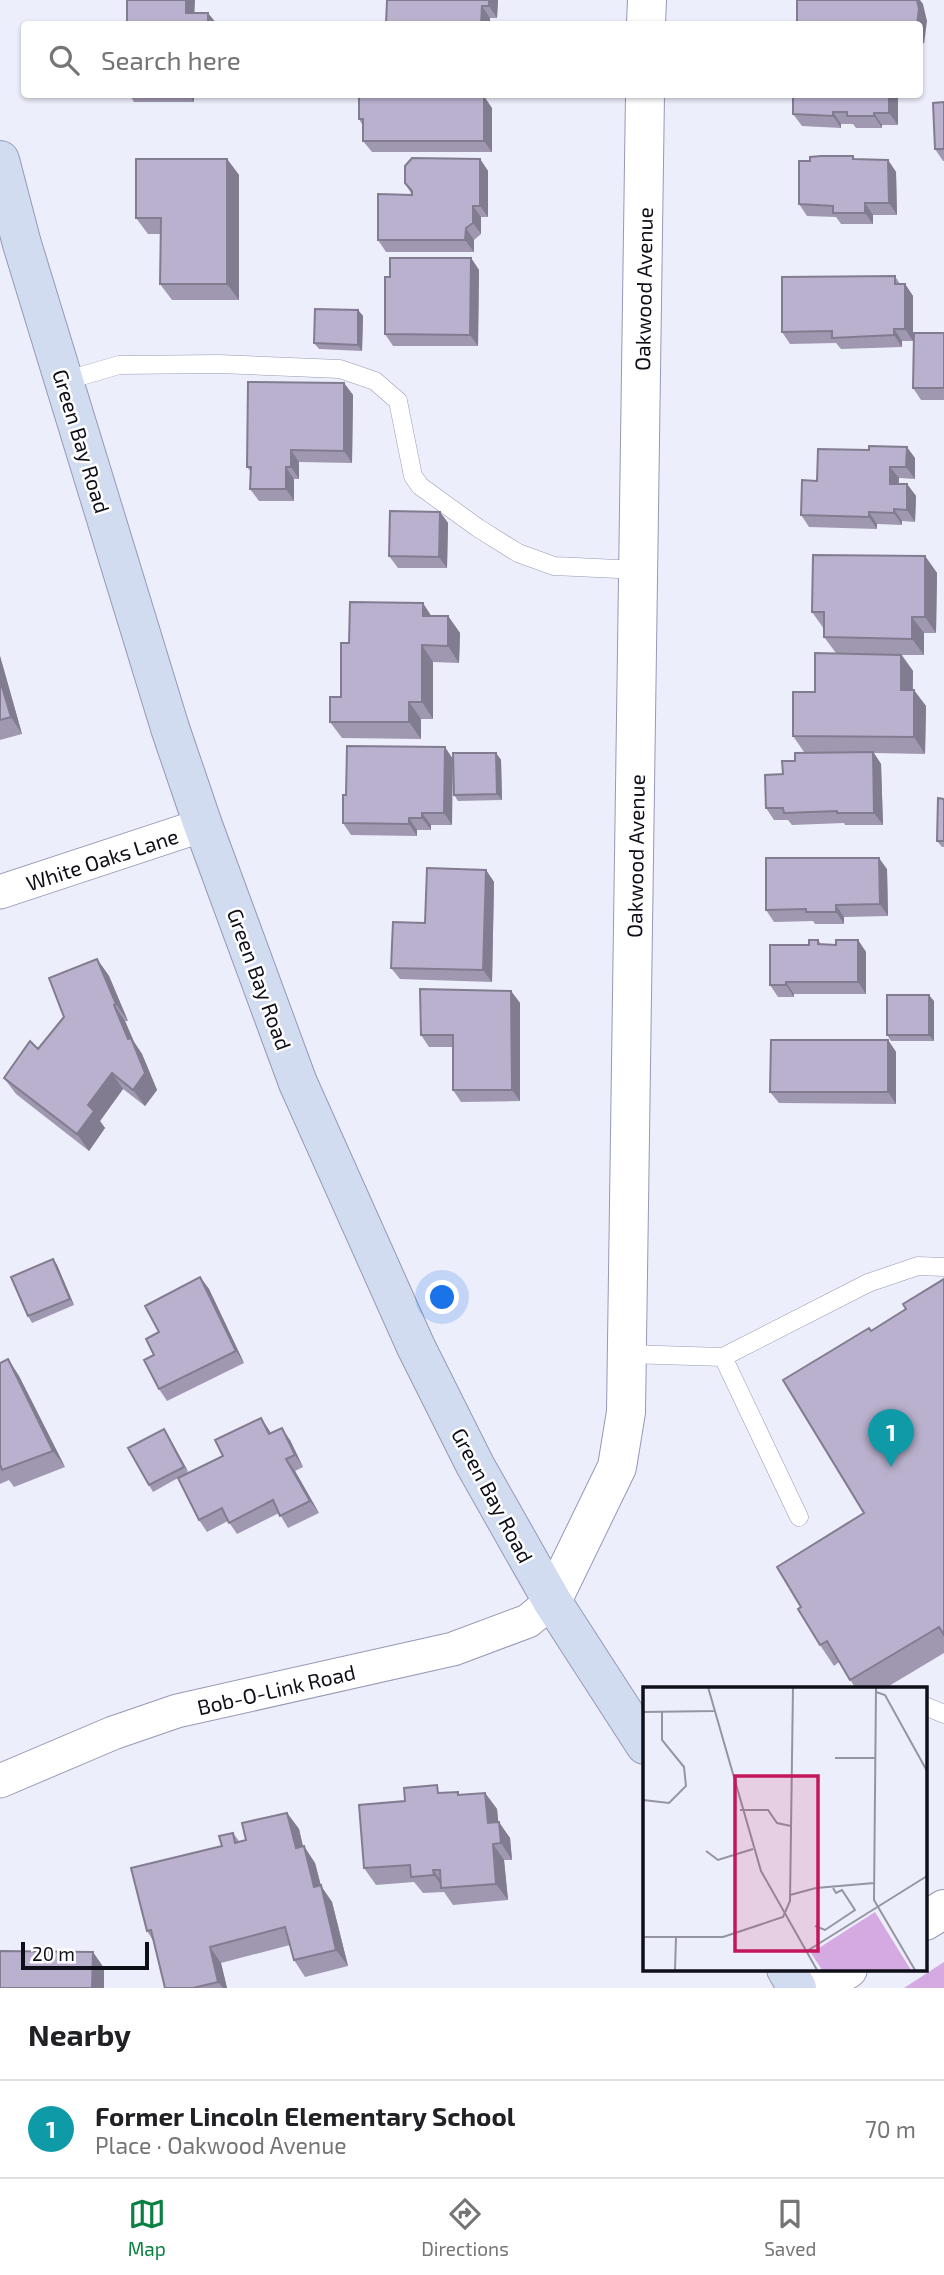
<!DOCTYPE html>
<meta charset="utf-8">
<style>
:root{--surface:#fff;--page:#f6f6f6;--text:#202124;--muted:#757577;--line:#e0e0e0;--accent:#0b8043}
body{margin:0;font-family:"Exo 2",sans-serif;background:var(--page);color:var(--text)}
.scale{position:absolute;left:21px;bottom:18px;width:128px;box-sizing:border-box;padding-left:7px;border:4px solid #0f0f19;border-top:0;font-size:19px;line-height:24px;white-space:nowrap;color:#0f0f19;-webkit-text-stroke:5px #fff;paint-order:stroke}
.you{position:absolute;left:443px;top:1298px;width:24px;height:24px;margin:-18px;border:5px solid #fff;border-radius:50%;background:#1a73e8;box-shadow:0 0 0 10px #1a73e833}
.badge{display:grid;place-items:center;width:46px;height:46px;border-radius:50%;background:var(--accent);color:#fff;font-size:23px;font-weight:700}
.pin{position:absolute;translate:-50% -58px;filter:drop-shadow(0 2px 4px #0008)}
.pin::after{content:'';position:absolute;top:37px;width:24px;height:21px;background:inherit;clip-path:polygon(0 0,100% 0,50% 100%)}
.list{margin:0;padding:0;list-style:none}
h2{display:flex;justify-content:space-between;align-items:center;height:91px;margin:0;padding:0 28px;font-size:30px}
h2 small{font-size:23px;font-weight:400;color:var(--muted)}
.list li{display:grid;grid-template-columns:46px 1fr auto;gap:21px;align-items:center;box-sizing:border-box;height:98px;padding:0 28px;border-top:2px solid var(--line)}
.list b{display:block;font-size:26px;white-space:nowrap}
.list p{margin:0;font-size:23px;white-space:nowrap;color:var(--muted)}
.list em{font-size:23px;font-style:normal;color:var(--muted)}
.icon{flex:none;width:38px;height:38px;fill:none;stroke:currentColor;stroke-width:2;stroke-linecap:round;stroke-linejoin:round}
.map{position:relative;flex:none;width:944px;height:1988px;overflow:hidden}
.search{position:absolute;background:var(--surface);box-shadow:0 2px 5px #0004;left:21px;right:21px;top:21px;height:77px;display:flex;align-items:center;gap:18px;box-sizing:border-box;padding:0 24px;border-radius:7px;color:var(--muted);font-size:26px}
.sheet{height:189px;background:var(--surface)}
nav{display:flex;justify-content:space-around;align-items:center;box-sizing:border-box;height:98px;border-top:2px solid var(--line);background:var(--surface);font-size:19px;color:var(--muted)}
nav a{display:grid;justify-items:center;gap:4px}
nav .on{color:var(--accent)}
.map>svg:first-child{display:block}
</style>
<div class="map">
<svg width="944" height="1988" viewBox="0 0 944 1988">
<rect width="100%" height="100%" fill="#edeefb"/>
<path fill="#d5a9e1" d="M944,1962V1988H904Z"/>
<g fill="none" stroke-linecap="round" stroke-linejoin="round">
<defs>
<path id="service" d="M64,381L119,365L219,364L340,369L375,381L398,401L413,476L420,486L478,528L518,553L554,566L639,570
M627,1354L723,1357L868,1283L918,1266L944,1267
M723,1357L799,1517
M925,1706L944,1714"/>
<path id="minor" d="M0,892L203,825
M0,1781L113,1733L177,1711L453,1649L528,1621L552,1601"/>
<path id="tertiary" d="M646,24L647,0
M552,1601L617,1467L626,1412L645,94
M925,1921L944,1909
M817,1988L848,1969"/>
<path id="secondary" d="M0,160L22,244L170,728L203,825L298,1083L416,1347L475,1465L552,1601L645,1745
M786,1969L797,1988"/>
</defs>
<use href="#service" stroke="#9699b6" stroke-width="19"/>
<use href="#minor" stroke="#9699b6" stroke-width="35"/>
<use href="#tertiary" stroke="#9699b6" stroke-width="40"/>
<use href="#secondary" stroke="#9699b6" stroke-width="40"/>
<use href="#service" stroke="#fff" stroke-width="18"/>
<use href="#minor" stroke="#fff" stroke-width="33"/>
<use href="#tertiary" stroke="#fff" stroke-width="38"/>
<use href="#secondary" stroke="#d2dcf0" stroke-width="38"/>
</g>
<path fill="#a098b1" d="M387,0H498L497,18H490Z
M129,94H194V102H134Z
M359,94H449V96L492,108V152H372L363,141V126L359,119Z
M898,94V125H882V128H856L853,124H841V128L802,126L793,114Z
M944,102V161H943L935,149Z
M853,156L855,159L888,160L896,172L897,215H873V224H841L836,217L807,216L799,204L810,161Z
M227,159L239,175V300H172L160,284L161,234H148L136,218Z
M480,159L488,171V217H481V234L474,240V252H386L378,240L412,195L405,183Z
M471,258L479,270L478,346H393L385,334L390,277Z
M895,276L900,284H905L913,296V341H902V347L841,349L836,343L790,344L782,332Z
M358,310L363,316L362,351L319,349L314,343Z
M944,333V400H921L913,388Z
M344,383L353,395L352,463L299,462V479H294V501H259L250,489L251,472L247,467Z
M915,458V479L899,478L898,484H907L916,496L915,522L902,521V525L877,524V529L809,527L801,515L817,481Z
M440,512L448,523L447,568H398L389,556Z
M925,556L937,573L936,633H924V655H902L913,671V690L926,706L925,754L874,753L881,764L883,825H845L844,823L792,825L788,820H774L766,808L783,774L795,761L833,753L804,752L793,736L836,653L824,637V629L812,612Z
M432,616H448L460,633L459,663L433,662V719H421V739L342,738L330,722L341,697L349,643Z
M0,656L22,734L0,740Z
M445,747L452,825H431V830H417V836L351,835L343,823L346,795Z
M496,753L501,760L502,800L458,801L454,795Z
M944,799V847H942L937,841Z
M887,869L888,916L844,917V924H815L813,921L774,922L766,910Z
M486,870L494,882L492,982L400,979L391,968L425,923Z
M818,940L821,944L836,945L858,940L866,952V994H794V997H778L770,985L809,945Z
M97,959L109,976L128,1021H125L134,1042L142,1054L157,1090L145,1106L123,1089L100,1121L105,1128L89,1151L16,1094L4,1078L38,1049L64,1017Z
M511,991L520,1003V1101L461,1102L453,1090V1047H429L421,1035Z
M934,1001V1041H891L887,1035Z
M888,1040L896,1052V1104L779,1103L770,1092Z
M53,1259L57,1265L74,1305L32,1323L28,1316Z
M200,1277L209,1289L244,1363L167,1401L159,1389L154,1355L159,1332Z
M944,1279V1653L884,1689H856L839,1662L834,1666L820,1645L801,1607L864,1513L871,1331L906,1309Z
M8,1359L19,1376L65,1467L14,1487L9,1480L0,1484V1363Z
M261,1418L271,1433L290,1440L303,1467L295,1471L319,1513L288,1528L279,1513L237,1534L228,1521L207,1532L199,1520L178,1478L153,1492L149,1485L164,1429L188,1473L223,1456Z
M458,1792L460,1795L485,1793L497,1809L498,1822L510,1838L512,1860H504L508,1900L453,1905L444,1892L423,1893L414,1882L376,1885L364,1868L405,1801L442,1793Z
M287,1813L299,1829L303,1846L315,1863L321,1886L332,1902L348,1966L305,1977L294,1960L290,1945L221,1963L227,1988H165L154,1942L147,1931L233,1833L239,1841L246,1840Z"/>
<path fill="#827c90" d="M186,0H195L194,24L186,13Z
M489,0H498L497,18L489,6Z
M915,0H920L923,4L927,21L924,44L920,38V24H917Z
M482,6L490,18V24H481Z
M208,13L217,24H208Z
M188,94H194V102Z
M889,94H898V125L889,113Z
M484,96L492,108V152L484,141Z
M833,112L841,124V128L833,116Z
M874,113L882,125V128L874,116Z
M227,159L239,175V300L227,284Z
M480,159L488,171V217L480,206Z
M888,160L896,172L897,215L889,203Z
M865,203L873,215V224L865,213Z
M473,206L481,217V234L473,223Z
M466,228L474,240V252L465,240Z
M471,258L479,270L478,346L470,335Z
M905,284L913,296V341L905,329Z
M358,310L363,316L362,351L358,345Z
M894,329L902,341V347L894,335Z
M344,383L353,395L352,463L344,451Z
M907,447L915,458V479L906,467Z
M291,450L299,462V479L291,467Z
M286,467L294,479V501L286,489Z
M890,467L899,478L898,496L890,484Z
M907,484L916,496L915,522L907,510Z
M894,509L902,521V525L894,513Z
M440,512L448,523L447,568L439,557Z
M869,512L877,524V529L869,517Z
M925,556L937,573L936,633L925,617Z
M423,603L434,620L423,616Z
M448,616L460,633L459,663L448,646Z
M912,617L924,633V655L912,639Z
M422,645L433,662V719L422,702Z
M901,655L913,671L912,706L901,690Z
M0,656L22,734L11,717L0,680Z
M914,690L926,706L925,754L914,737Z
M409,702L421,719V739L409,722Z
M445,747L453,759L452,825L444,813Z
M873,752L881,764L883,825L874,813Z
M496,753L501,760L502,800L497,794Z
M422,813L431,825V830L422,818Z
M409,818L417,830V836L409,824Z
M879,858L887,869L888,916L880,904Z
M486,870L494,882L492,982L483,970Z
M836,905L844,917V924L836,912Z
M858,940L866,952V994L858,982Z
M97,959L109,976L128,1021L116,1004Z
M786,982L794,994V997L786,985Z
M511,991L520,1003V1101L512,1090Z
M929,995L934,1001V1041L929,1035Z
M114,1005L125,1021L134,1042L142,1054L157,1090L145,1106L133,1090L128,1039Z
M888,1040L896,1052V1104L888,1092Z
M112,1073L123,1089L100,1121L105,1128L89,1151L77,1134L88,1105Z
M53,1259L57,1265L74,1305L70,1299Z
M200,1277L209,1289L244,1363L236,1351Z
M8,1359L19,1376L65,1467L53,1451Z
M261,1418L269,1430L277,1446L269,1434Z
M282,1428L290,1440L303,1467L295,1455Z
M164,1429L168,1435L189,1473L184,1467Z
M286,1459L295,1471L319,1513L310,1501Z
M485,1793L497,1809L500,1839L488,1823Z
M287,1813L299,1829L307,1865L296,1848Z
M499,1822L510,1838L512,1860L501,1843Z
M493,1844L504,1860L508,1900L496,1884Z
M304,1846L315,1863L321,1886L332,1902L348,1966L336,1950L314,1887Z
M433,1870L445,1886L443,1888L434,1875Z
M210,1947L221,1963L227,1988H223L218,1982Z
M93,1952L104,1968V1988H92Z"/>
<path fill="#bab1ce" stroke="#827c90" stroke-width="2" d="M127,0H186V13H208V24H127Z
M387,0H489V6H482L481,24H386Z
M797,0H917L919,9L917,24H797Z
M359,94H440V96H484V141H363V119H359Z
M793,94H889V113H874V116H847V112H833V116L793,114Z
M944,102V149H935L933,103Z
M821,156H853V159L888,160L889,203H865V213H833V206L799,204V161H810V157Z
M412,158L480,159V206H473V223L466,228L465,240H378V194L412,195V191L405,183V166Z
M136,159H227V284H160L161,218H136Z
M390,258H471L470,335L385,334V277H390Z
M895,276V284H905V329H894V335L832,338V331L782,332V277Z
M315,309L358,310V345L314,343Z
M914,333H944V388H913Z
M248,382L344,383V451L291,450V467H286V489H250L251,467H247Z
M869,446L907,447L906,467H890V484H907V510L894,509V513L869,512V517L801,515L802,480L817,481L818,449L869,450Z
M390,511L440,512L439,557L389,556Z
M813,555L925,556V617H912V639L824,637V612H812Z
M350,602L423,603V616H448V646L422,645V702H409V722H330V697H341V643H349Z
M815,653L901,655V690H914V737L793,736V692H815Z
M0,680L11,717L0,720Z
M347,746L445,747L444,813H422V818H409V824L343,823V795H346Z
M873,752L874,813H837V811L784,813L783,808H766L765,775L783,774L782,761H795V753Z
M453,753H496L497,794L454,795Z
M938,798L944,799V841H937Z
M766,858H879L880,904L836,905V912H806V909L766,910Z
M427,868L486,870L483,970L391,968L393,922L425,923Z
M809,940H818V944L836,945V940H858V982H786V985H770V945H809Z
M97,959L116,1004L114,1005L128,1039L131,1038L145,1073L133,1090L112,1073L88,1105L94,1111L77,1134L4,1078L30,1041L38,1049L64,1017L49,978Z
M420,989L511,991L512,1090H453V1035H421Z
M887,995H929V1035H887Z
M771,1040H888V1092H770Z
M53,1259L70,1299L28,1316L11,1277Z
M200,1277L236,1351L159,1389L144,1360L154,1355L146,1339L159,1332L145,1306Z
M944,1279V1635L939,1627L850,1680L827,1641L820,1645L798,1609L801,1607L777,1567L864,1513L783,1380L869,1328L871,1331L906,1309L903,1304Z
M8,1359L53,1451L2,1470L0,1464V1363Z
M261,1418L269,1434L282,1428L295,1455L286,1459L310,1501L280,1516L273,1500L229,1523L222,1508L199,1520L178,1478L223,1456L215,1440Z
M164,1429L184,1467L149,1485L128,1448Z
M437,1785L438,1793L458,1792V1795L485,1793L488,1823L499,1822L501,1843L493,1844L496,1884L441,1888L440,1870H433L434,1875L411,1877L410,1865L364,1868L359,1805L405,1801L404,1788Z
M287,1813L296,1848L304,1846L314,1887L321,1885L336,1950L294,1960L285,1927L210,1947L218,1982L193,1988H165L151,1930L147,1931L131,1868L222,1846L219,1836L233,1833L235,1843L246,1840L242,1823Z
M0,1951L93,1952L92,1988H0Z"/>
<g text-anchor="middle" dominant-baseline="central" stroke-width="5" stroke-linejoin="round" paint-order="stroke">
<g font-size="21" fill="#0f0f19" stroke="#fff">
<text transform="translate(643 289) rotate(-89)">Oakwood Avenue</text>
<text transform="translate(82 441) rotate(73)">Green Bay Road</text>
<text transform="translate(635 856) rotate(-89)">Oakwood Avenue</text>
<text transform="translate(102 859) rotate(-18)">White Oaks Lane</text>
<text transform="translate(260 979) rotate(70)">Green Bay Road</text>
<text transform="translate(493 1495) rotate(62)">Green Bay Road</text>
<text transform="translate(276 1689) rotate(-13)">Bob-O-Link Road</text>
</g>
</g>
<g transform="translate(643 1687)">
<rect width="284" height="284" fill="#edeefb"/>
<path d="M232,225L268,283H179L168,266Z" fill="#d5a9e1"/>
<path fill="none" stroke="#9495a1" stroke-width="2" d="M65,0L118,184L174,283M233,0L231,213L272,283M233,5L242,8L284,84M0,25L71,24M192,71H232M0,113L26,116L43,99L41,80L19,53V25M97,123H125L134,136L148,139M63,164L75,173L110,162M147,208L173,201L231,196M172,239L182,243L212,223L199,203L193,206L190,201M0,250H80L140,230L147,214L150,0M164,264L284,189M32,283L33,250"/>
<path fill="#c2185b" fill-opacity="0.15" stroke="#c2185b" stroke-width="3.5" d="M92,89H175V264H92Z"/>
<rect width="284" height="284" fill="none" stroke="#0f0f19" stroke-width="3.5"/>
</g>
</svg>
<div class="scale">20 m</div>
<div class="you"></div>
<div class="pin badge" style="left:891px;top:1467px;background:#0f9aa8">1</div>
<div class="search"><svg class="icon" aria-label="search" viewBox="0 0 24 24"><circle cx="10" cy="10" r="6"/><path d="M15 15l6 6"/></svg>Search here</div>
</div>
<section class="sheet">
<h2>Nearby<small></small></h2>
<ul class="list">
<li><span class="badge" style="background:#0f9aa8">1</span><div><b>Former Lincoln Elementary School</b><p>Place · Oakwood Avenue</p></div><em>70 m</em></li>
</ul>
</section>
<nav>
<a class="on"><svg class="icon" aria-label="map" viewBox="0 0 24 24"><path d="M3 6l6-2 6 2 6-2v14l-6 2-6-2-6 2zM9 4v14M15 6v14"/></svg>Map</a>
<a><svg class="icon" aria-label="directions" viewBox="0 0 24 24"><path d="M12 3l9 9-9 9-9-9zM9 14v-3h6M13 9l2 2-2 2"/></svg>Directions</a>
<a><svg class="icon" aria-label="saved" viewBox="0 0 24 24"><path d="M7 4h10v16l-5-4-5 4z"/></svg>Saved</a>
</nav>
